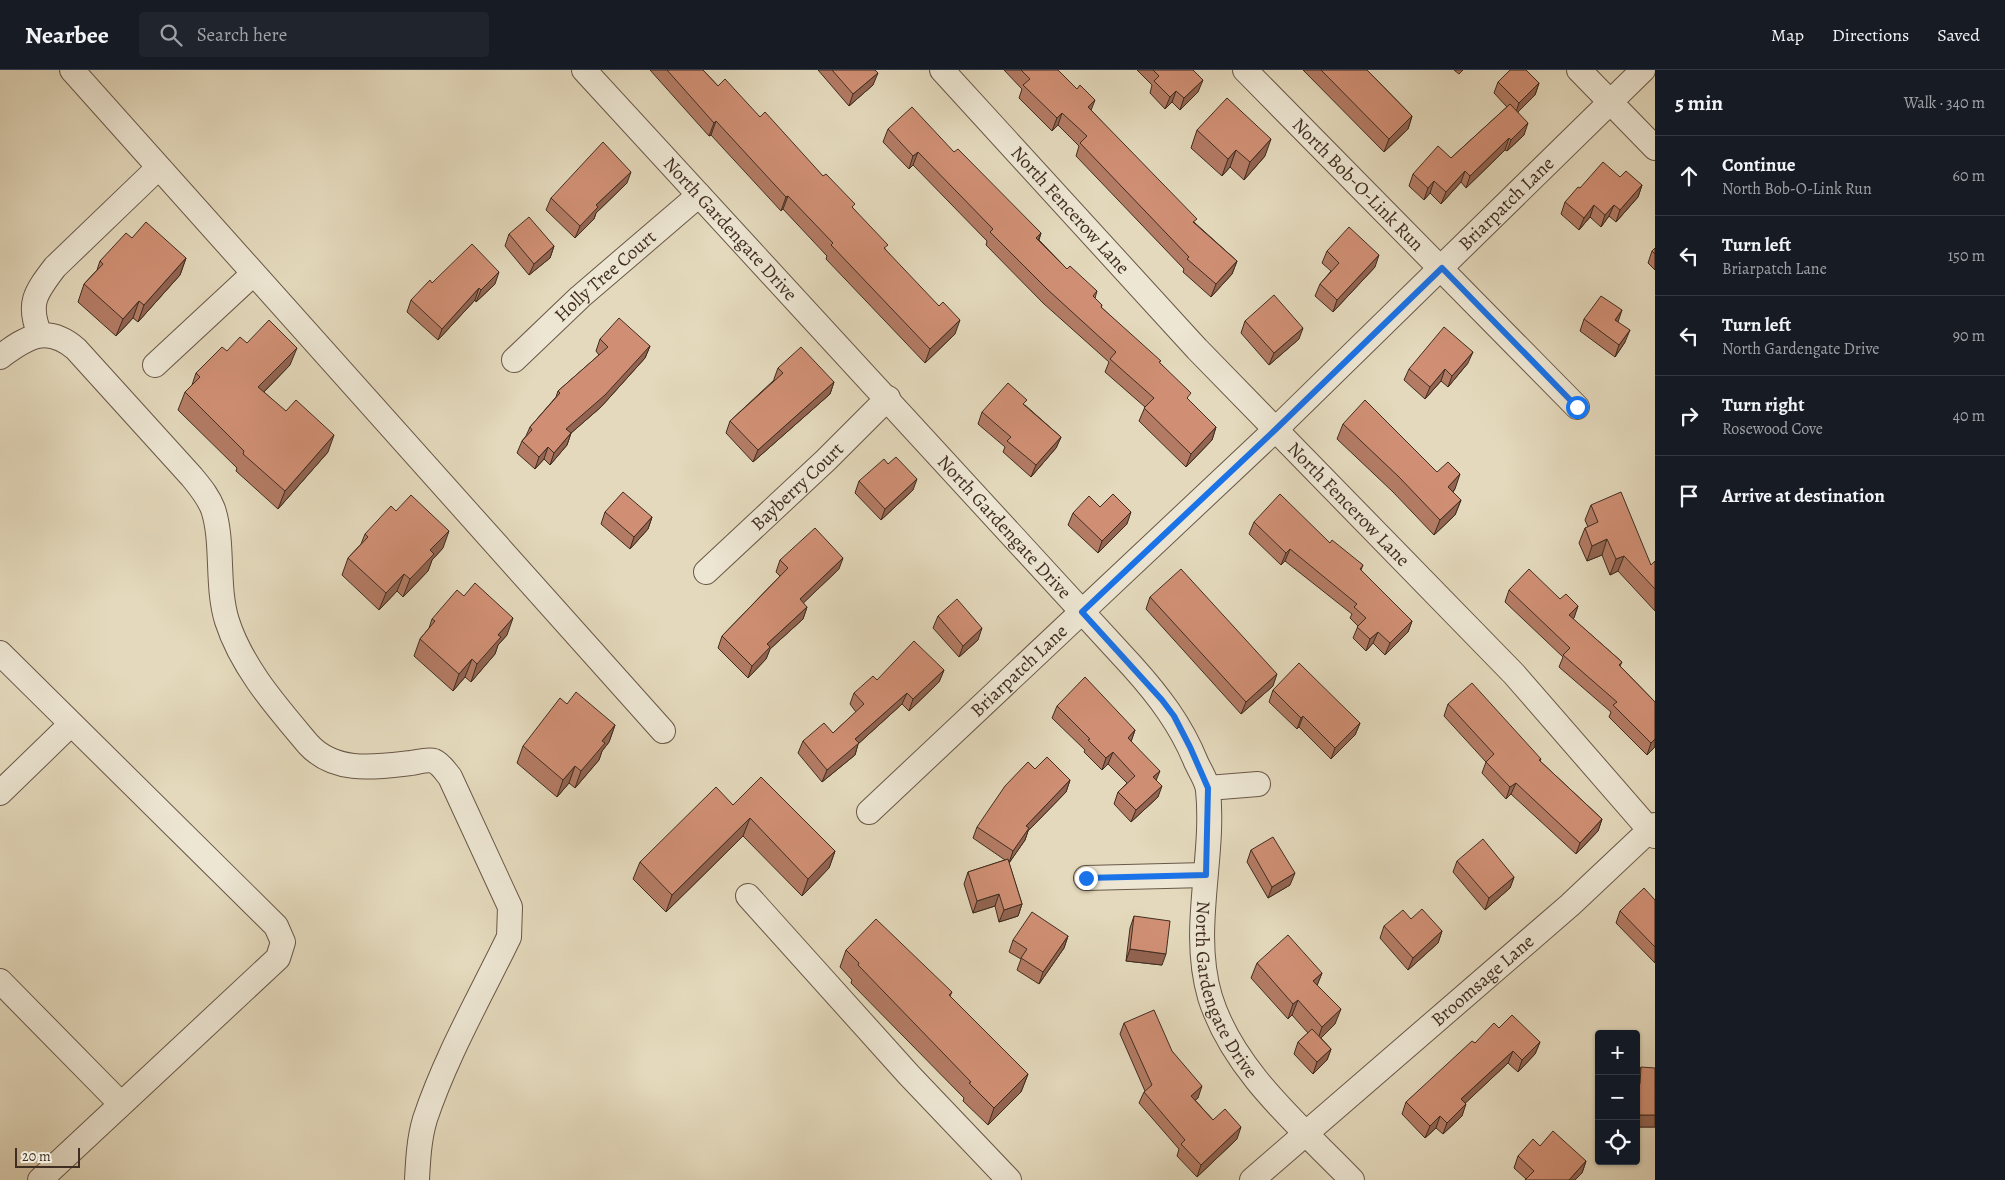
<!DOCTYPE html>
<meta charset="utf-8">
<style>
:root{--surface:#171b24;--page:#20242c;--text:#f1f3f6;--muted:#9ea1a6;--line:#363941}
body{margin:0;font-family:Alegreya,serif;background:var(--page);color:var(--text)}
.controls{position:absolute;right:15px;bottom:15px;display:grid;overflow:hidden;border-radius:5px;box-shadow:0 1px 4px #0004}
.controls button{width:45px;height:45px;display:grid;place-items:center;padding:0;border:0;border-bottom:1px solid var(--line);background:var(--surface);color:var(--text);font:25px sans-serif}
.scale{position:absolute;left:15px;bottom:12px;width:65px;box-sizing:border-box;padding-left:5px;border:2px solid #402d21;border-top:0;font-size:14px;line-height:18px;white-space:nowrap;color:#402d21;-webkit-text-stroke:4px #ede6d3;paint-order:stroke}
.stop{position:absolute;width:15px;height:15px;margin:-11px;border:4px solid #1a73e8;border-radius:50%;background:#fff}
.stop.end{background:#1a73e8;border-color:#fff;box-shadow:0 1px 5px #0008}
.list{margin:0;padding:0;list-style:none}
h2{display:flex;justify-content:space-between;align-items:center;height:65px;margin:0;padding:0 20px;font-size:21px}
h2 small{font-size:16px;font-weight:400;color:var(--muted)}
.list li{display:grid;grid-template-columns:32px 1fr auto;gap:15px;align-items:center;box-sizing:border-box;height:80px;padding:0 20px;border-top:1px solid var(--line)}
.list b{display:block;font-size:19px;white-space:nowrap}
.list p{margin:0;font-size:16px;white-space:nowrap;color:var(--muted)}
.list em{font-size:16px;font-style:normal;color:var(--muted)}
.icon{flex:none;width:28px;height:28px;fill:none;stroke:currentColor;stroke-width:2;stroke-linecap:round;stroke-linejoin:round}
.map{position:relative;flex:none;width:1655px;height:1110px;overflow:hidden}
header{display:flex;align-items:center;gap:30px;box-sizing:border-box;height:70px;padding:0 25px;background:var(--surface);border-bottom:1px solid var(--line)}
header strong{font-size:24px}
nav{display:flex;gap:28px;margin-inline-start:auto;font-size:18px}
.search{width:350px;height:45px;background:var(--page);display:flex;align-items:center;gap:12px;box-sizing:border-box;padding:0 18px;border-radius:5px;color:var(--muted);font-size:19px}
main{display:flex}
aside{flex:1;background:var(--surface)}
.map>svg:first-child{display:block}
</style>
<header>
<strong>Nearbee</strong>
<div class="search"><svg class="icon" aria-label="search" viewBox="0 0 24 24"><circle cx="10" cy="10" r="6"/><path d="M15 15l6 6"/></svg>Search here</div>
<nav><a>Map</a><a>Directions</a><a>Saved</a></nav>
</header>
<main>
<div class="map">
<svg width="1655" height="1110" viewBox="0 0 1655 1110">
<rect width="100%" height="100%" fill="#e4d9bc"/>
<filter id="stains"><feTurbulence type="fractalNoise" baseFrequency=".004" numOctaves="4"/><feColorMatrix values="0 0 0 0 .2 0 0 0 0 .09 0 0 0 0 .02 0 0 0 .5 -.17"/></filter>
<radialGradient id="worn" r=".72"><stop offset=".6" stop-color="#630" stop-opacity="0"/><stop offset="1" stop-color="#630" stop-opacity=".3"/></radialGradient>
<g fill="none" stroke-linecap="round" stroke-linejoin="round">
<defs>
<g id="minor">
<path d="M72,0L663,661"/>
<path id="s1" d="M584,0L1132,596C1159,626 1181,655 1196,692C1200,701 1207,711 1208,720C1215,789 1190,859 1210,927C1233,1001 1300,1056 1352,1110"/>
<path id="s2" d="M942,0L1197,279L1514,604L1655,766"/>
<path id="s3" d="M1245,0L1577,337"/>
<path d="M1579,0L1655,78"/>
<path d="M40,265C27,234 35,223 55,197L158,98"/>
<path d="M0,287C27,267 47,254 76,279L192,407C200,417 208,426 213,439C224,472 216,516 227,551C242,598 277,637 308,674C335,704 376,697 411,693C418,692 428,689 434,691C441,694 445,701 450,707L510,837L509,867C480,927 446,986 425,1049C419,1069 418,1090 417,1110"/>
<path id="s4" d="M514,290L580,227L699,125"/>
<path d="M155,295L253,204"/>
<path id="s5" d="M706,502L826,390L888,328"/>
<path d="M0,583L276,856L283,872L278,888L40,1110"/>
<path d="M1208,718L1258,714"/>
<path d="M0,723L71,654"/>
<path id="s6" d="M869,742L1275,360L1643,0"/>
<path d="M1086,808L1205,805"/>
<path d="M748,826L909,1005L1009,1110"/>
<path d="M0,911L121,1034"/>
<path id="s7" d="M1252,1110L1570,835L1655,755"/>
</g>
</defs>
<use href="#minor" stroke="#695848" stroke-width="26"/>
<use href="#minor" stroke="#ede6d3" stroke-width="24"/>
</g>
<path fill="#b37b64" stroke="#402d21" d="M650,0H703L718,16L760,47L823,106L853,138L886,180L955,264L925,293L826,189L827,186L783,139L781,141L711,65L709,66Z
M818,0H875L873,15L849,36Z
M1004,0H1058L1091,40L1195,153L1237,191L1232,204L1211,227L1183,202L1184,199L1076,86L1079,76L1058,55L1052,61L1019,28L1022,19Z
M1137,0H1193L1198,22L1180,40L1172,32L1165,39L1150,23L1152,15Z
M1303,0H1367L1412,46L1408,59L1384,82Z
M1454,0H1463L1459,4Z
M1498,12L1539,13L1535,25L1518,42L1524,65L1507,81L1505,80L1466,118L1461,112L1441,134L1430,123L1424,130L1409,116L1413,104L1451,88L1507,37L1494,23Z
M888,59L954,82L1041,163L1039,170L1067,199L1097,221L1095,228L1102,235L1101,237L1160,293L1188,330L1216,357L1212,370L1186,397L1139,351L1145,337L1105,302L1109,292L1043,233L986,175L987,171L913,95L909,99L883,72Z
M1197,60L1265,86L1244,110L1230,97L1222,106L1191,78Z
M1620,107L1642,115L1638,127L1616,152L1609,146L1601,157L1590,147L1579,160L1561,144L1565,132L1580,118Z
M627,113L596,143L594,149L575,168L546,140L551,128Z
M509,164L554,176L550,188L529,205L505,176Z
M132,168L186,188L180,205L138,252L133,248L116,266L78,232L84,214L97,200L100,191Z
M1655,178V200L1648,193L1652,181Z
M1327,181L1375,197L1333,242L1315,226L1320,214L1331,201L1322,193Z
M432,213L495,214L476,232L475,230L438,270L407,242L411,230Z
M1584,249L1618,252L1625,272L1615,287L1580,261Z
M1245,251L1299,269L1269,295L1241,263Z
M600,269L650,276L645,288L601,337L571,363L567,375L550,395L544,389L535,399L517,383L522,371L526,366L530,357L556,327L558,321L599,285L596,281Z
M247,273L290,295L264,322L328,382L278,439L236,401L237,398L178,340L185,322L192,315L196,303Z
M1468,293L1448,317L1441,311L1425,329L1404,310L1409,299Z
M778,298L834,312L830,324L753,392L726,363L730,351L774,310V309Z
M1025,335L1061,367L1056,378L1031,407L1003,382L1005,377L978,354L982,342Z
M1343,354L1455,419L1453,422L1461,430L1455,445L1434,465L1393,422L1337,369Z
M859,411L913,420L881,450L855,423Z
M1591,435L1651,495L1655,491V541L1618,501L1610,505L1602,485L1587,491L1579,473L1585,458L1588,457L1585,450Z
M1100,437L1127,454L1098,483L1068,455L1073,443Z
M396,441L443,478L432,490L428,501L403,527L397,521L379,540L342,505L348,488L361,474L365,464Z
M605,442L652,447L648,459L630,479L601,454Z
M1254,452L1330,473L1363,495L1361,500L1412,551L1408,562L1385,585L1373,573L1366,581L1353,568L1358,556L1350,548L1352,544L1285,491L1281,495L1249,464Z
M780,490L839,499L803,533L807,537L803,549L770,579L766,589L748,608L718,578L722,566L780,506L776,502Z
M1509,520L1560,529L1578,536L1573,549L1622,592L1620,596L1655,632V677L1647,685L1609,647L1611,642L1559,597L1563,587L1505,532Z
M1150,527L1273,616L1241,644L1146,539Z
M938,546L978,570L959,587L933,558Z
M432,549L507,565L498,575L495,584L471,612L465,607L453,621L414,586L420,569L429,558Z
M944,600L939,612L909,641L902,634L858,674L855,685L822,712L798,683L803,671L833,663L856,642L850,634L854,623L877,610Z
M1273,620L1360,653L1355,665L1331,689L1299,657L1297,659L1269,632Z
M567,634L615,655L609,672L602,681L599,690L575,718L569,713L557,727L517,693L523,676Z
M1448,634L1541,689L1540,691L1602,749L1598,761L1576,784L1511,724L1506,729L1482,703L1486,692L1444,646Z
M1057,636L1135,660L1131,671L1156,710L1158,727L1131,752L1114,734L1118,722L1127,713L1108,694L1102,700L1084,682L1085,680L1052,648Z
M1035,699L1070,710L1066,722L1028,761L1025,770L1009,793L1022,834L1018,846L999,852L995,836L973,843L964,814L968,802L1005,790L973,768L977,757Z
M733,735L835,781L829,798L802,826L743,766L666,842L633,809L640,792Z
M1251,780L1290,815L1268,828L1247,792Z
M1457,791L1514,807L1510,818L1485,840L1453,802Z
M1655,830V893L1616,853L1620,841Z
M1134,846L1162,895L1126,891L1130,858Z
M1411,849L1442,861L1438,873L1408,900L1380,868L1384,856Z
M1068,866L1064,878L1039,914L1017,900L1021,889L1009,882L1013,870Z
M846,880L952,922L950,926L1028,1004L1021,1022L988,1055L963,1031L964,1028L851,913L852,910L840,897Z
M1257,893L1322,903L1317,915L1335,954L1321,968L1331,979L1327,990L1313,1004L1294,984L1298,972L1308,963L1292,945L1288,949L1251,908Z
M1124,953L1172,981L1198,1028L1195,1030L1213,1050L1237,1069L1197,1107L1177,1086L1179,1079L1139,1033L1144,1022L1145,1021L1120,964Z
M1499,958L1540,972L1535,984L1518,1002L1508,993L1465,1033L1462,1046L1443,1064L1436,1058L1425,1068L1402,1044L1406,1032L1475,973Z
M1641,997L1655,1057H1636V1009Z
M1540,1076L1586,1091L1582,1103L1526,1109L1514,1098L1518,1086Z"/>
<path fill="#926451" stroke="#402d21" d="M878,3L873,15L849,36L853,24Z
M1203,10L1198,22L1180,40L1184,28Z
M1539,13L1535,25L1515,45L1519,33Z
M1176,21L1172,32L1165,39L1170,27Z
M1095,30L1090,43L1088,37Z
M1062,43L1058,55L1052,61L1057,48Z
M1412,46L1408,59L1384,82L1389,69Z
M716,51L711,65L709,66L714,53Z
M1528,53L1524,65L1507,81L1511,70Z
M1509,68L1505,80L1466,118L1470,106Z
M1271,69L1265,86L1244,110L1250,92Z
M1236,80L1230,97L1222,106L1228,89Z
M918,82L913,95L909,99L913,86Z
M1465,101L1461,112L1441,134L1446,122Z
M631,102L627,113L596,143L594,149L575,168L580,156L596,135Z
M1434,111L1430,123L1424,130L1428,118Z
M1642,115L1638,127L1616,152L1620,140Z
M788,126L783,139L781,141L786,127Z
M1594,135L1590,147L1579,160L1584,148Z
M1614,135L1609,146L1601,157L1605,145Z
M1041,163L1036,176V168Z
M554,176L550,188L529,205L534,194Z
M1379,185L1375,197L1333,242L1337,230Z
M186,188L180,205L138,252L144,235Z
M1237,191L1232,204L1211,227L1216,214Z
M499,202L495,214L476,232L481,220Z
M479,218L475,230L438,270L442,259Z
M139,231L133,248L116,266L123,249Z
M1622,240L1618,252L1615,250Z
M960,250L955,264L925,293L930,279Z
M1303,258L1299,269L1269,295L1274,283Z
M1630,260L1625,272L1615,287L1619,275Z
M650,276L645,288L601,337L562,371L566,359Z
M297,278L290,295L252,334L258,317Z
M1473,282L1468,293L1448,317L1452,306Z
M1445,299L1441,311L1425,329L1430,317Z
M834,312L830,324L753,392L758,380Z
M1216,357L1212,370L1186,397L1191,384Z
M571,363L567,375L550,395L554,383Z
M334,365L328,382L278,439L285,421Z
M1061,367L1056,378L1031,407L1036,395Z
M548,377L544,389L535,399L539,387Z
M1460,404L1455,419L1442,432L1448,417Z
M917,409L913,420L881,450L885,439Z
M1461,430L1455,445L1434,465L1440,450Z
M1131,442L1127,454L1098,483L1102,471Z
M652,447L648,459L630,479L634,467Z
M449,461L443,478L432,490L428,501L403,527L410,509L430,480Z
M1607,469L1602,485L1587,491L1592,476Z
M1290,479L1285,491L1281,495L1286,483Z
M1624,486L1618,501L1610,505L1616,489Z
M843,488L839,499L795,541L800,529Z
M404,504L397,521L379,540L386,523Z
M1578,536L1574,548L1565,557L1569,545Z
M807,537L803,549L770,579L766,589L748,608L752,596L767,574Z
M513,548L507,565L498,575L495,584L471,612L477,594L498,565Z
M1412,551L1408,562L1385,585L1390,573Z
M982,558L978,570L959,587L963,576Z
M1378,562L1373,573L1366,581L1370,569Z
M472,589L465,607L453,621L459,604Z
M944,600L939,612L909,641L913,629Z
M1277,604L1273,616L1241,644L1246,632Z
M907,623L902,634L858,674L855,685L822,712L827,700L855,669Z
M1303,646L1299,657L1297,659L1301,648Z
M1360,653L1355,665L1331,689L1335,678Z
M615,655L609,672L602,681L599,690L575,718L581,701L602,671Z
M1135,660L1131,672L1128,668Z
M1655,669V677L1647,685L1651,673Z
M1113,682L1108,694L1102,700L1106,688Z
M575,696L569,713L557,727L563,710Z
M1160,701L1155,713L1153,707Z
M1070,710L1066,722L1028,761L1025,770L1009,793L1013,781L1026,756Z
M1516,713L1511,724L1506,729L1510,717Z
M1162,716L1158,727L1131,752L1136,740Z
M750,748L743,766L666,842L672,825Z
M1602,749L1598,761L1576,784L1580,773Z
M835,781L829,798L802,826L808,809Z
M1295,803L1290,815L1268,828L1272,817Z
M1514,807L1510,818L1485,840L1489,828Z
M999,824L995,836L973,843L977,831Z
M1022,834L1018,846L999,852L1004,840Z
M1442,861L1438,873L1408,900L1413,888Z
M1068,866L1064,878L1039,914L1043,902Z
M1130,879L1166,884L1162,895L1126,891Z
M1322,903L1316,918L1313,911Z
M1298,930L1292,945L1288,949L1293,934Z
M1341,939L1335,954L1317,972L1322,957Z
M1540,972L1535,984L1518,1002L1522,990Z
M1331,979L1327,990L1313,1004L1317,992Z
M1513,981L1508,993L1457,1041L1461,1029Z
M1028,1004L1021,1022L988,1055L994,1038Z
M1202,1016L1198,1028L1187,1037L1191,1026Z
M1466,1034L1462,1046L1443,1064L1447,1053Z
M1636,1045H1655V1057H1636Z
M1440,1046L1436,1058L1425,1068L1430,1056Z
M1241,1057L1237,1069L1197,1107L1201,1095Z
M1586,1091L1582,1103L1575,1110H1569Z"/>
<path fill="#d08f74" stroke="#402d21" d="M667,0H703L718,16L725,9L760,47L765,42L823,106L826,104L855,134L852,137L888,175L884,178L939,236L943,232L960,250L930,279L831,175L833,173L788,126L786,127L716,51L714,53Z
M832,0H875L878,3L853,24Z
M1021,0H1058L1077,19L1080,15L1095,30L1088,37L1197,149L1193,152L1237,191L1216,214L1187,189L1189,187L1080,73L1087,66L1062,43L1057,48L1023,15L1030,9Z
M1153,0H1193L1203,10L1184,28L1176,21L1170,27L1154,11L1159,6Z
M1321,0H1367L1412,46L1389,69Z
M1510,0H1526L1539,13L1519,33L1498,12Z
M1227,28L1271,69L1250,92L1236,80L1228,89L1197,60Z
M1510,34L1528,53L1511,70L1509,68L1470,106L1465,101L1446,122L1434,111L1428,118L1413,104L1438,76L1451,88Z
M912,37L954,82L958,79L1041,163L1036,168L1067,199L1070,196L1097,221L1093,226L1102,235L1101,237L1161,291L1159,292L1191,323L1187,328L1216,357L1191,384L1144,338L1154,328L1110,289L1116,282L1048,220L990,162L993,159L918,82L913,86L888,59Z
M603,72L631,102L596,135L598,137L580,156L551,128Z
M1603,92L1620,107L1626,101L1642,115L1620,140L1614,135L1605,145L1594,135L1584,148L1565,132L1578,117L1580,118Z
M529,147L554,176L534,194L509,164Z
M146,152L186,188L144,235L139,231L123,249L84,214L103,194L100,191L126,163L132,168Z
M1349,157L1379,185L1337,230L1320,214L1339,193L1327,181Z
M472,174L499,202L481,220L479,218L442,259L411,230L430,210L432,213Z
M1655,178V184L1652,181Z
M1274,225L1303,258L1274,283L1245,251Z
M1601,226L1622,240L1615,250L1630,260L1619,275L1584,249Z
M619,248L650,276L605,325L566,359L571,363L554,383L548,377L539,387L522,371L532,360L530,357L560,323L558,321L608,277L600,269Z
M269,250L297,278L258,317L286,341L296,330L334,365L285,421L243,384L244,381L185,322L200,307L196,303L222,277L227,281L240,267L247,273Z
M1444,257L1473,282L1452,306L1445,299L1430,317L1409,299Z
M801,277L834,312L758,380L730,351L783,303L778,298Z
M1008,313L1027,330L1023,334L1061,367L1036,395L1007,371L1011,367L982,342Z
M1365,330L1437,402L1448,392L1460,404L1448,417L1461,430L1440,450L1399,407L1343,354Z
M896,387L917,409L885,439L859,411L884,389L888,394Z
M623,422L652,447L634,467L605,442Z
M1621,422L1651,495L1655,491V519L1624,486L1616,489L1607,469L1592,476L1585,458L1598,452L1591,435Z
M1113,424L1131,442L1102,471L1073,443L1089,426L1100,437Z
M1280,424L1330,473L1332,470L1363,495L1360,499L1412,551L1390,573L1378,562L1370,569L1357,557L1366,548L1354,537L1357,534L1290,479L1286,483L1254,452Z
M411,425L449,461L430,480L434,484L410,509L404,504L386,523L348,488L368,467L365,464L391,436L396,441Z
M815,458L843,488L800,529L807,537L767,574L770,577L752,596L722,566L788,498L780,490Z
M1181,499L1277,604L1246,632L1150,527Z
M1529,499L1560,529L1566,524L1578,536L1569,545L1622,592L1619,595L1655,632V669L1651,673L1613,635L1617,632L1563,585L1570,578L1509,520Z
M475,513L513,548L498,565L501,567L477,594L472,589L459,604L420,569L435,551L432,549L457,520L464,526Z
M957,529L982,558L963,576L938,546Z
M914,571L944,600L913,629L907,623L855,669L859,673L827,700L803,671L824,653L833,663L864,634L854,623L873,606L877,610Z
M1299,593L1360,653L1335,678L1303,646L1301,648L1273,620Z
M1085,607L1135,660L1128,668L1160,701L1153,707L1162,716L1136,740L1118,722L1135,706L1113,682L1106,688L1088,670L1090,669L1057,636Z
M1472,613L1541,689L1539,690L1602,749L1580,773L1516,713L1510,717L1486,692L1494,684L1448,634Z
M576,622L615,655L602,671L605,673L581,701L575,696L563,710L523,676L560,628L567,634Z
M1047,687L1070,710L1026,756L1029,758L1013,781L977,757L1005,716L1028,692L1035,699Z
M761,707L835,781L808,809L750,748L672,825L640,792L716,717L733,735Z
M1273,767L1295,803L1272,817L1251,780Z
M1483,769L1514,807L1489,828L1457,791Z
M1008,789L1022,834L1004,840L999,824L977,831L968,802Z
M1644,818L1655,830V877L1620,841Z
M1422,839L1442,861L1413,888L1384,856L1403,840L1411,849Z
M1032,842L1068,866L1043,902L1021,888L1027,879L1013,870Z
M1134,846L1170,851L1166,884L1130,879Z
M876,849L952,922L949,925L1028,1004L994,1038L969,1013L971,1012L858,895L859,893L846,880Z
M1288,865L1322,903L1313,911L1341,939L1322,957L1298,930L1293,934L1257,893Z
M1154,940L1172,981L1202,1016L1191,1026L1213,1050L1225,1039L1241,1057L1201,1095L1181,1074L1185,1070L1144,1022L1152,1015L1124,953Z
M1512,945L1540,972L1522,990L1513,981L1461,1029L1466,1034L1447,1053L1440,1046L1430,1056L1406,1032L1472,971L1475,973L1494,953L1499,958Z
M1312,959L1331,979L1317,992L1298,972Z
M1641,997L1655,998V1045H1636V1014H1640Z
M1553,1061L1586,1091L1569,1110H1525L1534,1101L1518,1086L1533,1069L1540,1076Z"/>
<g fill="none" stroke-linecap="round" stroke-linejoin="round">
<path stroke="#1a73e8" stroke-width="6" d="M1086,808L1206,805L1208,718L1190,677L1174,646L1162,630L1082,542L1275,360L1442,198L1577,337"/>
</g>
<g text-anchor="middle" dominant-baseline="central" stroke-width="4" stroke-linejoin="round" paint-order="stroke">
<g font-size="19" fill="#402d21" stroke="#ede6d3">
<text stroke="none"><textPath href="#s3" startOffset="161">North Bob-O-Link Run</textPath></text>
<text stroke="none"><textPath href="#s6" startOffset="881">Briarpatch Lane</textPath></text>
<text stroke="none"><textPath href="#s2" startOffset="190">North Fencerow Lane</textPath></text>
<text stroke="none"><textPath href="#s1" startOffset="216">North Gardengate Drive</textPath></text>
<text stroke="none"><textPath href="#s4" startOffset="124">Holly Tree Court</textPath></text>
<text stroke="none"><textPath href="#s5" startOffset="125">Bayberry Court</textPath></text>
<text stroke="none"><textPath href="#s2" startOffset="595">North Fencerow Lane</textPath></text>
<text stroke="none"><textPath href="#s1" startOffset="621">North Gardengate Drive</textPath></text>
<text stroke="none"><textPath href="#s6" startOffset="206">Briarpatch Lane</textPath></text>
<text stroke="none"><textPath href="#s7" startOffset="305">Broomsage Lane</textPath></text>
<text stroke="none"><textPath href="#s1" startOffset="1161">North Gardengate Drive</textPath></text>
</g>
</g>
<rect width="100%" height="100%" filter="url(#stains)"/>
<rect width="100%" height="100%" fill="url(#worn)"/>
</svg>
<div class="controls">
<button>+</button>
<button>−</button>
<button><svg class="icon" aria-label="locate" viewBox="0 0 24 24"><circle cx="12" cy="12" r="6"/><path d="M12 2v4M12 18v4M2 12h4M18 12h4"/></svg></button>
</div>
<div class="scale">20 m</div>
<div class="stop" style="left:1577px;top:337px"></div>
<div class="stop end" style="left:1086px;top:808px"></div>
</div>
<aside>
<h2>5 min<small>Walk · 340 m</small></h2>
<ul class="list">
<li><svg class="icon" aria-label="ahead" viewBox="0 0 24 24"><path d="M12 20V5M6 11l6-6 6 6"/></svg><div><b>Continue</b><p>North Bob-O-Link Run</p></div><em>60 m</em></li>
<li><svg class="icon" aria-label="left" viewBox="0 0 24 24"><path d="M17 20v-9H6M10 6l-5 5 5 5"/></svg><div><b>Turn left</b><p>Briarpatch Lane</p></div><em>150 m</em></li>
<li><svg class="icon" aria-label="left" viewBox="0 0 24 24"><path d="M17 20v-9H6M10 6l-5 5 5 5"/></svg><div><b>Turn left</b><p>North Gardengate Drive</p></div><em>90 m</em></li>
<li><svg class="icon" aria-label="right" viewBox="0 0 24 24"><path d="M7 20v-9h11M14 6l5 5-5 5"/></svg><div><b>Turn right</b><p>Rosewood Cove</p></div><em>40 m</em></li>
<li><svg class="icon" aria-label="arrive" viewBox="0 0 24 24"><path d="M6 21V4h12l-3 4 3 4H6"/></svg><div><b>Arrive at destination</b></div></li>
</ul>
</aside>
</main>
